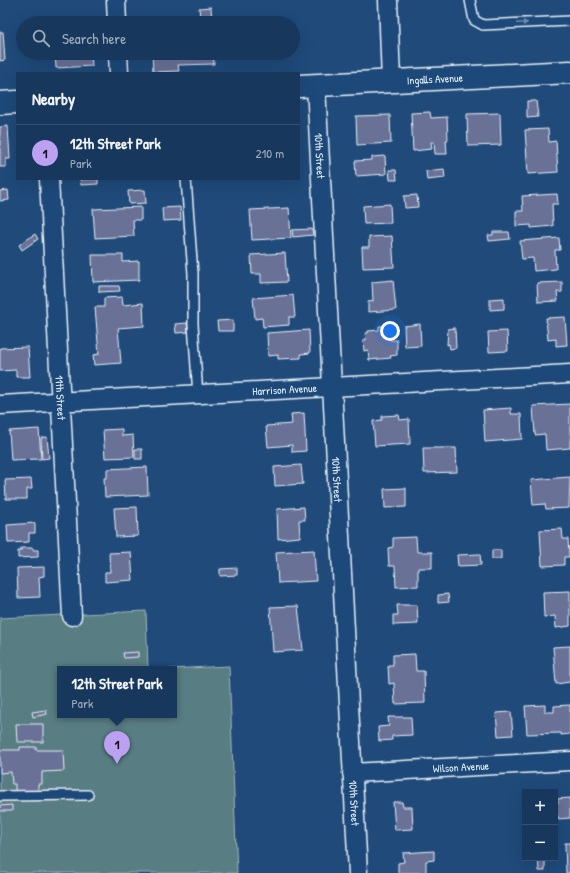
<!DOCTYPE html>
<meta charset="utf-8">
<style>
:root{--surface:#17385c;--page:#244365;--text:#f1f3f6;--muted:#9eacbb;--line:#365272;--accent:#bca0f2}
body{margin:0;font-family:"Patrick Hand",sans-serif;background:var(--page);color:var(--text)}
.controls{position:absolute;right:12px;bottom:12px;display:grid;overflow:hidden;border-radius:0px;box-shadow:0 4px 16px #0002}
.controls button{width:36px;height:36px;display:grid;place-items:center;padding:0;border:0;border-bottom:1px solid var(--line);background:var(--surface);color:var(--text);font:20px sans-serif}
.you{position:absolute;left:390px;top:331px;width:14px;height:14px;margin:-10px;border:3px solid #fff;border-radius:50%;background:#1a73e8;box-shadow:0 0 0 6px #1a73e833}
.badge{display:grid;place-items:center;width:26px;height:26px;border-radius:50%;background:var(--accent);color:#111;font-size:13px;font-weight:700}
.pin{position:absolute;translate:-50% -33px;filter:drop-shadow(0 1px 2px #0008)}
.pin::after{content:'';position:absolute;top:21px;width:14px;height:12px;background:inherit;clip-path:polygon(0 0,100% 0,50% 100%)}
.popup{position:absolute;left:57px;top:666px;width:120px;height:52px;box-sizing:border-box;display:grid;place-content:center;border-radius:0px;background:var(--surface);filter:drop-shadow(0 1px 3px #0005);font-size:13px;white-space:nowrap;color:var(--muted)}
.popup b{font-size:15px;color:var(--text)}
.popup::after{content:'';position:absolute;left:50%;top:100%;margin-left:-8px;border:8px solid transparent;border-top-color:var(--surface)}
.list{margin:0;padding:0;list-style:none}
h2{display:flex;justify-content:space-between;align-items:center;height:52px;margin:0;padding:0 16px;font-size:17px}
h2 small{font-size:13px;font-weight:400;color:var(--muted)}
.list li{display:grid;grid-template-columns:26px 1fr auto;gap:12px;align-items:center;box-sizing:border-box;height:56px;padding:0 16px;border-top:1px solid var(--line)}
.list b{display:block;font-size:15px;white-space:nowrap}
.list p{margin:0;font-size:13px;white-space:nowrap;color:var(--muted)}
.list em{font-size:13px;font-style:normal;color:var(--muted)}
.icon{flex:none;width:22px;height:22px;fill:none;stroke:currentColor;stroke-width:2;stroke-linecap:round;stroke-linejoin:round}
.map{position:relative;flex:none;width:570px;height:873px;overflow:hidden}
.search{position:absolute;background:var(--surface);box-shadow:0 4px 16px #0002;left:16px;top:16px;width:284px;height:44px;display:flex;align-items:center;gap:10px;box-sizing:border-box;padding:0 14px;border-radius:22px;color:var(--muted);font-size:15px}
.panel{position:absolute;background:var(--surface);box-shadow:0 4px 16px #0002;left:16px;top:72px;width:284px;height:108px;border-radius:0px}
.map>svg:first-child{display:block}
</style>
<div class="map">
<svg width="570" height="873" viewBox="0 0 570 873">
<rect width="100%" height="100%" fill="#1f4a7a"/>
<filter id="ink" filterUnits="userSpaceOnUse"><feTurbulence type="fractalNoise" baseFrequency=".025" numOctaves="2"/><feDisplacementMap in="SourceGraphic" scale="8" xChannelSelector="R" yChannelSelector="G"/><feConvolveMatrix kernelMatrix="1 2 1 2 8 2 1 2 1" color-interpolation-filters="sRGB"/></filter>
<g filter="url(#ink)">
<path fill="#597d82" stroke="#a0b7bd" d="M146,611L148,669H60V715H174V669H169L229,666L237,873H0V618Z"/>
<path fill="#697197" stroke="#e8f1f8" d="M211,7L212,23H151L150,20L200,17L199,8Z
M89,20V23H53Z
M0,32H3L5,60L0,61Z
M55,53H91L92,66L56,68Z
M152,53H213L214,64L178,65L179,71L153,72Z
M527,101H536L538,117L527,118Z
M430,112L431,118L447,117L448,140H446L447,154H435L434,142H431L432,149L413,151L411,113Z
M500,113L501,145L468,146L467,114Z
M390,115L391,143L357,145L356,116Z
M8,126L10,159H6V167H0V127Z
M548,129L549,142L556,141L558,172L528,174L525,130Z
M385,156L386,174L356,176L355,161L372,160V157Z
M444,169L445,178L427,180L426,171Z
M389,170H396L397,180H390Z
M80,179H98V184L81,185Z
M8,190L9,200L0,201V191Z
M145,190L146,203L129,204L128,191Z
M557,194L558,204H552L553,226L531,228V225L516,226V211H523L522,196Z
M417,195L418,207L405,208L404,196Z
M390,204L391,223L364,224L363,206Z
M141,207V220H133L134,236L95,238L93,209Z
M180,207L181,220L163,221L162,208Z
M289,208L291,238L252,240L250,210Z
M312,229L313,235L293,237L292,230Z
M493,232H509L510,239L489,241L488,235H493Z
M35,234L38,239L22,250L19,245Z
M392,236L394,267L363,268L362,247H369V237Z
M559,238L560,250H555L556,269L534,271L533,258L522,259L520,241Z
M285,253L287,282L261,283V274H252L251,255Z
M92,255H123V262L139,261V280L93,282Z
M393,280L396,310L368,312V302L373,301L372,282Z
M562,282V292H557L558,301L538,302L537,283Z
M99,286H119L120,291L99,292Z
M293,295L295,317H289V325L263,327L262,318L255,319L253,298Z
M122,297L123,305L143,303L144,326L118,328L121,363L94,365L93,355L99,354L95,307H104V298Z
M504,298V309L490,310V299Z
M565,317L567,345L556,346V339L548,340L546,318Z
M233,320V331H218L217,321Z
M187,323L188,332L176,333L175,324Z
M420,324L421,346L405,347L404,326Z
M379,326H389L390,340H397V355L390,356L391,358L369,360L368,350L364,351L363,340H366L365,333H368V331L379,330Z
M455,328L456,348L450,349L449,344L447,345L448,329Z
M309,330L310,353L301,354V358L278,359V355L268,356L267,333Z
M507,331L508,351L489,352L488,332Z
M28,347L30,377H16V370L0,371V348Z
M570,404V448L546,450L545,434L535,435L533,406Z
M511,408V414H521L522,439L485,442L483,410Z
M304,413L306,451L292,452V445L268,447L266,426L292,424L291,414Z
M399,415L400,420L409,419L410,444L375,446L373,421L382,420V416Z
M39,429L41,459L11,460L9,431Z
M122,429V436L133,435L134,457L105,458L103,430Z
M47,437L49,458L42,459L41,438Z
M423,448H456L457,472L424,473Z
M135,449H142V459H135Z
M301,465L303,484L275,486L274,467Z
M147,467L148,495L105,497L104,478H107V469Z
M570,477L569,508L546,509L545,504L533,505L531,480Z
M31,479L32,489H27V499H6L5,480Z
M406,488V507L385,508L384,489Z
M137,507L138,536L116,537L114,508Z
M304,507L305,520H299L300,537L278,539L277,509Z
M35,523V533H29V542L8,543L7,525Z
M562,529L563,539H568L569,557H564V565L542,566L540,530Z
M416,537L417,552H432V568H418V586L396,587L395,566H389L388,548L393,547V538Z
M21,548H33V550H38V557L18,558V551H21Z
M314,550L316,581L278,583L276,552Z
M492,550H501V559H492Z
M131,552L133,580L105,582V572H110L109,553Z
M480,554L481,565L458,566L457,555Z
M44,567V576L39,577L40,597L18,598L17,568Z
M237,568V575L220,576V569Z
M570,591V626L556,628L555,616L544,617L543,592Z
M448,594L449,602L438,603V595Z
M397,605H417L418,624L393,625V615H398Z
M298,606L303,650L273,652L270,607Z
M570,646V682L556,684L553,647Z
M138,652V657L124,658L123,653Z
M415,654L416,671H424L425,703L395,704L394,683L389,684L388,665H393V655Z
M545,705V712H554V706L570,705V734L561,735V733L527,734L525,706Z
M46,710L47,714L33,717L32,712Z
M511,712L513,735L498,736L496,713Z
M388,717H411L412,735L392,736V740L379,741L378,727L389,726Z
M16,724H43V742H17Z
M20,747H36V750H63L64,771L42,772V784H38V792H15V784H12L11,772L0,773V750H20Z
M570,798V818L558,819V816H555V803H558L557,799Z
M393,802H402L403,807H412L413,829L395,830Z
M12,805V811H0V806Z
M565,843H570V873H566Z
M434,851V860L426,861V873H398V863L404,862L403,853Z
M538,858H545V871H539Z"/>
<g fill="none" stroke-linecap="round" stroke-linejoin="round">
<defs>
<path id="lane" d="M470,0L474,20L483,25L570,21
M186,179L193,274V324L198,395
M0,796L88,795"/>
<g id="street">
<path d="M116,0L117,23"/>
<path d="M388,0L391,82"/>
<path d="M118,53L119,73"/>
<path id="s1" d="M316,86L358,873"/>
<path id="s2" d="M49,179L72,616"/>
<path id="s3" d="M0,405L570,374"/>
<path id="s4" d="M352,773L570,761"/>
</g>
<g id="secondary">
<path id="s5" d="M299,86L570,72"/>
<path d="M0,103L17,102"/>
</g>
</defs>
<use href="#lane" stroke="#e8f1f8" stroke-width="12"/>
<use href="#street" stroke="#e8f1f8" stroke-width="21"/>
<use href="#secondary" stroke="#e8f1f8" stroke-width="25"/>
<use href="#lane" stroke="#1f4a7a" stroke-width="9"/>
<use href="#street" stroke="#1f4a7a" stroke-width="18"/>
<use href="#secondary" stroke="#1f4a7a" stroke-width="22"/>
</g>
<defs><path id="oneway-solid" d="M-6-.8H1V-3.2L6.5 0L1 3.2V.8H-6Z"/></defs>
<use fill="#6f8dac" href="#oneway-solid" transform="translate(522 23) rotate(-3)"/>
</g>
<g text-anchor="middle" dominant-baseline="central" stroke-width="4" stroke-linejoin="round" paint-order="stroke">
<g font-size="11" fill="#e8f1f8" stroke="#1f4a7a">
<text stroke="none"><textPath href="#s5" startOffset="136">Ingalls Avenue</textPath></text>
<text stroke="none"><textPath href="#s1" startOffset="70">10th Street</textPath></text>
<text stroke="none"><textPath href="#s3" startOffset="285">Harrison Avenue</textPath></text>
<text stroke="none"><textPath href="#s2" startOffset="219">11th Street</textPath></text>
<text stroke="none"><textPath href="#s1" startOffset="394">10th Street</textPath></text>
<text stroke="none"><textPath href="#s4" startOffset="109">Wilson Avenue</textPath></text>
<text stroke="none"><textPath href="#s1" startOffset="718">10th Street</textPath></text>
</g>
</g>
</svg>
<div class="controls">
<button>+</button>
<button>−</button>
</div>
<div class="you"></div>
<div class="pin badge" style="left:117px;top:764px">1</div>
<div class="popup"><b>12th Street Park</b>Park</div>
<div class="search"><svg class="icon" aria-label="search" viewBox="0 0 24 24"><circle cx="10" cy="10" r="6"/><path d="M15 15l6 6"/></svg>Search here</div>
<section class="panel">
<h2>Nearby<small></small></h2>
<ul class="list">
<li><span class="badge">1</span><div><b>12th Street Park</b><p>Park</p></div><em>210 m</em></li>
</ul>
</section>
</div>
